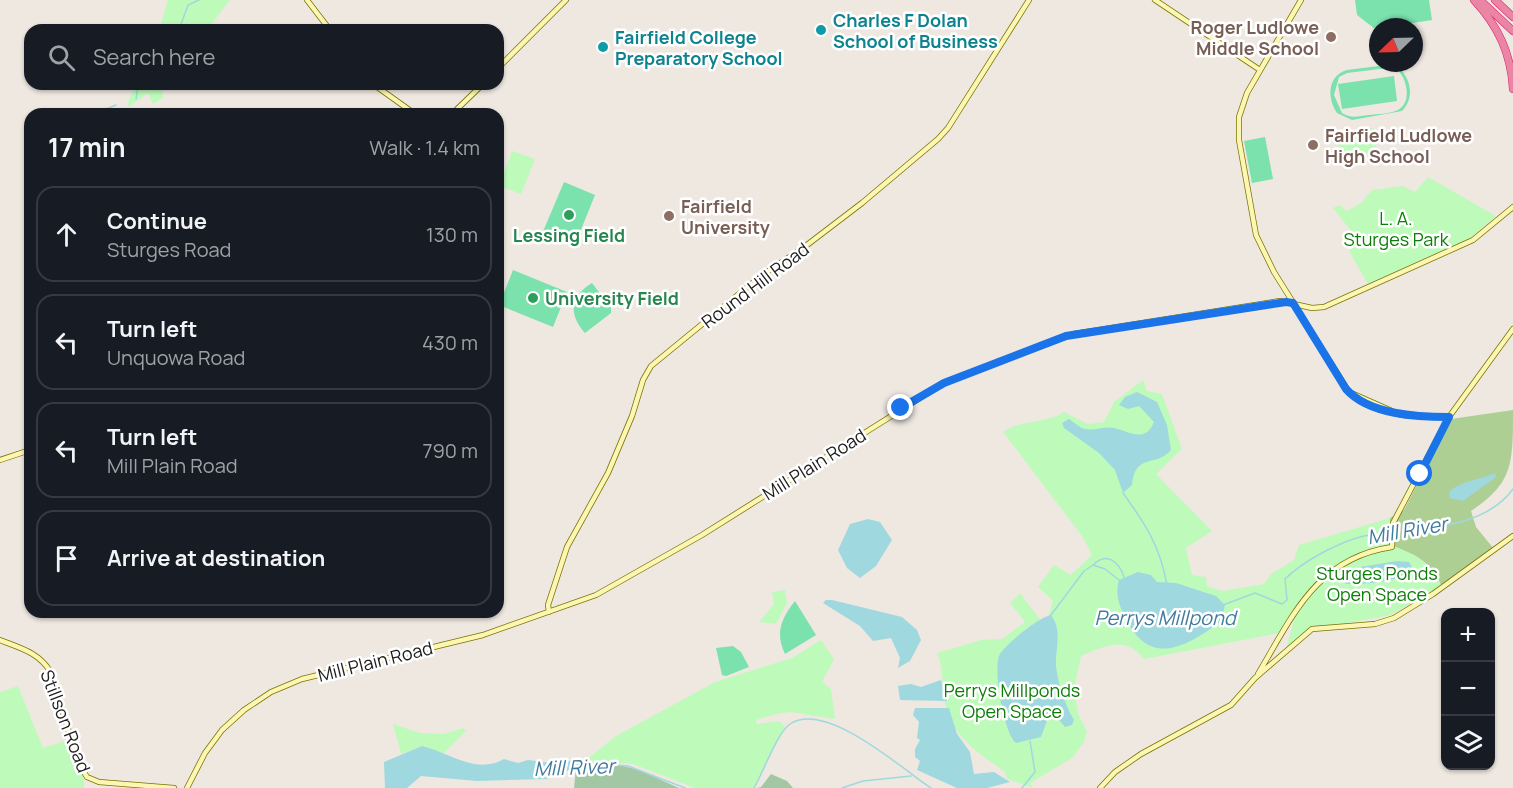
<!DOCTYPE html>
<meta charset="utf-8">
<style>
:root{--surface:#171b24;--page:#242831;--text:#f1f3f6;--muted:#9ea1a6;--line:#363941}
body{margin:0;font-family:Manrope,sans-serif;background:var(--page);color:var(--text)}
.controls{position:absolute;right:18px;bottom:18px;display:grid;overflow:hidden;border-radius:12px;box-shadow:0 2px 4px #0004}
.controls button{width:54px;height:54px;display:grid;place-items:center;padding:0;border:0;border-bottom:2px solid var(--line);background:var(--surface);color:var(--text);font:30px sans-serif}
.compass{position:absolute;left:1369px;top:18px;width:54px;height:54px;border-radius:50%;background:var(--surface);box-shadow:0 2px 4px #0004;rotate:247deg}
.stop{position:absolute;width:18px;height:18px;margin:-14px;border:4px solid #1a73e8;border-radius:50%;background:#fff}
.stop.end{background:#1a73e8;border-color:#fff;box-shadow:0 2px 6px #0008}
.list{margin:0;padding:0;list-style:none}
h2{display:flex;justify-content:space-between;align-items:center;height:78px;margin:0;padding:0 24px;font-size:26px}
h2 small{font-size:20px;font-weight:400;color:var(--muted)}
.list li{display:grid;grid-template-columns:39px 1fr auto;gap:18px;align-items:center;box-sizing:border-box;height:96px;margin:0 12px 12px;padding:0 12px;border:2px solid var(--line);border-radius:18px}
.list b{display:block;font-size:22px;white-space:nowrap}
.list p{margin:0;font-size:20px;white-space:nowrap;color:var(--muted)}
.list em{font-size:20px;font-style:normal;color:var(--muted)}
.icon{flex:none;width:33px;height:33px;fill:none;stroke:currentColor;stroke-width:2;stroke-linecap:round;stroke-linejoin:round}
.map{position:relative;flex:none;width:1513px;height:788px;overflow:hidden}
.search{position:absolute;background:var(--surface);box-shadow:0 2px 4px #0004;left:24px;top:24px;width:480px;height:66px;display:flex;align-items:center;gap:15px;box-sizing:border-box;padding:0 21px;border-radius:18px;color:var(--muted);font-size:22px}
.panel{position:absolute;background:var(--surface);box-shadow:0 2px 4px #0004;left:24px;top:108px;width:480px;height:510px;border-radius:18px}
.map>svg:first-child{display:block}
</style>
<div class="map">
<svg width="1513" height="788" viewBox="0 0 1513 788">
<rect width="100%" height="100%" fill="#eee8e1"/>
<path fill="#adcf94" d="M1513,410C1513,465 1513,483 1471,511L1476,527L1494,549L1442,587C1430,560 1416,555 1390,545V518L1404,510L1451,419Z"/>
<path fill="#a1c8a3" d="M585,766H623L639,770L679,788H574L576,768Z
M771,774L787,781L793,788H757L761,787Z"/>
<path fill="#befbbb" d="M168,0H230L207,30H159Z
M135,84H174L162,87L163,98L153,104L148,93L129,107L128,103Z
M1373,128L1377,152L1340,157L1337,133Z
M512,151L535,159L521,194L499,186Z
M1428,177L1496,216L1468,240L1368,284L1349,251L1360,242L1333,208L1339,205L1347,211L1361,203L1372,190L1403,186L1415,192Z
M1143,380L1147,391L1162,394L1182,449L1156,474L1212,531L1186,548L1192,575L1206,577L1207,586L1222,591L1264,584L1271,574L1294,560L1299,545L1390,518V545C1416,555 1430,560 1442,587L1390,615L1313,630L1286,649L1294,620L1285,632L1144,659C1125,635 1105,646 1081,656L1074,689L1078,714L1087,731L1084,742L1072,758L1030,783L1033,788L1007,779L1004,771C976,752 949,734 944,698C942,683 943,667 937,653L981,640L1002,639L1025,622L1010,603L1020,593L1042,622L1047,621L1053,601L1038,587L1054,565L1071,575L1092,555L1082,536L1003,432C1022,419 1046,424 1064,412L1088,424L1104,422L1114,402Z
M785,590L787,603L776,624L759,622L774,604L772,592Z
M821,640L834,659L822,682L831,689L835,719L791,712L776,714L756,720L757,724L779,721L785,727L753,788H695L633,764L586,760L616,736L715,682L792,658Z
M18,686L43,748L68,740L84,780V788H0V692Z
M393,724L420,733L444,734L463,728L466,731L442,755L422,746L401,754Z"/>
<path fill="#7be1ad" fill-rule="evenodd" d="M1355,0H1429L1432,20L1375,29L1357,15Z
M1403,63V65L1398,67C1411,78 1415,98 1402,111L1352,120L1337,113C1327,98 1327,76 1347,70ZM1388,68L1399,71C1407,81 1412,102 1398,110C1390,114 1378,114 1369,115C1359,116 1351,119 1342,113L1334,95L1339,77L1347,73Z
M1394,76L1397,101L1342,109L1338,84Z
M1265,137L1273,179L1252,183L1244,141Z
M564,182L595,195L574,247L542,234Z
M513,270L567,292L553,327L499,305Z
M592,283L611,308V313L585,333C568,314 570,296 592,283Z
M795,601L816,635L785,654C775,633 781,619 795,601Z
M733,646L741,652L749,667L726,676L722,675L716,648Z"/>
<path fill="#9fd8de" d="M1137,392L1157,402L1167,425L1171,450C1156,468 1135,452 1132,485L1123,493L1115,470L1099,453L1064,428L1062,423L1069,419C1074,422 1080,428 1085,429C1094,431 1105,426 1114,428C1129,431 1145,444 1154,422L1139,406L1128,409L1119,405L1125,397Z
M1495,473L1496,477L1463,501L1450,498L1449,492C1462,480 1480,480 1495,473Z
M868,519L880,522L892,540L876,566L860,578L847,568L838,550L850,524Z
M1397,561L1409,562L1413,569C1397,583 1367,584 1346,584L1343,578L1354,568Z
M1138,572L1151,575L1157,582L1176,583L1216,596L1225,605L1221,621C1187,647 1150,668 1126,619C1119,605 1115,596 1119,580Z
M832,600L902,617L917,630L921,640L910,661L898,668L900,658L891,638L873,641L860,626L823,603L826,600Z
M1051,615C1063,631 1055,648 1056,666C1058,684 1065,705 1074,720L1072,725L1065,727L1054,714L1048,718L1041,737L1016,743C1004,734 992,668 1000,654C1006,644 1039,617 1051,615Z
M941,680L947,701L900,700L898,686L911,684L921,687Z
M915,708H949L957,734L970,752L974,774L994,772L1010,782L987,788H957L917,770L920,761L915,757V749L920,740L917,738L919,722L913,715Z
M422,746C451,753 475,775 504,759L518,763L528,760L552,763L583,759L587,763L546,779L477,781L421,776L407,788H385L384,762Z"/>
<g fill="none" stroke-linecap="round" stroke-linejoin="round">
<path stroke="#9fd8de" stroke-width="1.5" d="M179,30L188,5L199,0
M136,99L138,87L142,84
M94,114L116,105
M1123,493C1146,525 1160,546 1167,585
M1093,565C1107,551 1119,562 1124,577
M1223,605L1255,593L1282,604L1287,600L1285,579C1303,561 1339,542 1364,536C1411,527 1481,533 1513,489
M1051,615L1084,571L1093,565L1105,569L1119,580
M588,763L628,766L685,788
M754,788C763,773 777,733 790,724C826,700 902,769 931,788
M842,788L863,781L911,776
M1022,788L1035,772L1030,741"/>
<defs>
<path id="secondary" d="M307,0L330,30
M1155,0L1260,70
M1301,0L1247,93L1239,117V140L1256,235L1274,272L1349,392L1401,415L1449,417
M498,68L566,0
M373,84L415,114
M452,114L483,84
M0,460L30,450
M549,612L548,605L567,547L608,473L632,416L643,380L651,366L761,276L803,248L862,203L938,139L948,128L1029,0
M0,640C20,648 38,652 50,671L79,764L87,777L99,782L174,788
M1258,674C1293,615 1317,558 1392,547L1393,523L1449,417L1513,329
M187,788L205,753L222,730L244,710L271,692L302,679L483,635L596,595L702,535L944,383L1073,334L1280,301L1312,308L1324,307L1473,240L1513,207
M1100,788L1115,772L1141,754L1231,705L1255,678L1312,629L1375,624L1394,618L1433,594L1513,536"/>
<path id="highway" d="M1474,0C1498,26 1511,53 1513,89
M1480,0L1513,31
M1495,0L1513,17"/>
</defs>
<use href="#secondary" stroke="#767400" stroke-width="6"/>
<use href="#highway" stroke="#de1d77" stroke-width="8"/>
<use href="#secondary" stroke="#fcf6b2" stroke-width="4.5"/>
<use href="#highway" stroke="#ea85a4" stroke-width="7"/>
</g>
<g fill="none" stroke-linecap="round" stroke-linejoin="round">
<path stroke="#1a73e8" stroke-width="8" d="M901,408L944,383L1066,336L1286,302L1293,303L1346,389C1369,415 1418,417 1449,417L1420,474"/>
</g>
<g fill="#0f9aa8" stroke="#fff" stroke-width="2">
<circle cx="821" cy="30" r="6"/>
<circle cx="603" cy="47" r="6"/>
</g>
<g fill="#8d6e63" stroke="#fff" stroke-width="2">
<circle cx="1331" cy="37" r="6"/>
<circle cx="1313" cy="145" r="6"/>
<circle cx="669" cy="216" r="6"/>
</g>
<g fill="#2e9e5b" stroke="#fff" stroke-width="2">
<circle cx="569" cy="215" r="6"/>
<circle cx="533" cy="298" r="6"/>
</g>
<g text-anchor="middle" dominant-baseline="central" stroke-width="5" stroke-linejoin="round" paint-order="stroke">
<g font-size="18" font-weight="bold" fill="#0d838f" stroke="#fff" text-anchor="start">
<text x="833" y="20">Charles F Dolan<tspan x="833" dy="21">School of Business</tspan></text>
<text x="615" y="37">Fairfield College<tspan x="615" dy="21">Preparatory School</tspan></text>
</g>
<g font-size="18" font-weight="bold" fill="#785e54" stroke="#fff" text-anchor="start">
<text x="1319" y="27" text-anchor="end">Roger Ludlowe<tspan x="1319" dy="21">Middle School</tspan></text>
<text x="1325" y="135">Fairfield Ludlowe<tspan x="1325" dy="21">High School</tspan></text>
<text x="681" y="206">Fairfield<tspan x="681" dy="21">University</tspan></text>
</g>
<g font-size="18" fill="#0c7e07" stroke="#fff">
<text x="1396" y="218">L. A.<tspan x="1396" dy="21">Sturges Park</tspan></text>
<text x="1377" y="573">Sturges Ponds<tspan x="1377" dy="21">Open Space</tspan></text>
<text x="1012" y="690">Perrys Millponds<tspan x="1012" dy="21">Open Space</tspan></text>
</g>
<g font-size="18" font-weight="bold" fill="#27864d" stroke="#fff">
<text x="569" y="235">Lessing Field</text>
<text x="545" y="298" text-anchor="start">University Field</text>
</g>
<g font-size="18" fill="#1c1c1c" stroke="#fff">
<text transform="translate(755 285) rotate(-37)">Round Hill Road</text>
<text transform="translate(814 464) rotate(-32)">Mill Plain Road</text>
<text transform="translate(375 661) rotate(-14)">Mill Plain Road</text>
<text transform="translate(66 721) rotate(69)">Stillson Road</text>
</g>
<g font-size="20" font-style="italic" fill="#407b9f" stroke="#fff">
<text transform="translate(1407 530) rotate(-10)">Mill River</text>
<text x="1165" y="617">Perrys Millpond</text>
<text transform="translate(574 767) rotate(-2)">Mill River</text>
</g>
</g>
</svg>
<div class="controls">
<button>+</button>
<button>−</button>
<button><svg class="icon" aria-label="layers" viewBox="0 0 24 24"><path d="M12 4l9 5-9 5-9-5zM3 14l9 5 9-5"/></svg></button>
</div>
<svg class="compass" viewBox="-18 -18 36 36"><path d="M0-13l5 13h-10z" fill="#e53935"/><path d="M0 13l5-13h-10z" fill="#9ea1a6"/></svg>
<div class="stop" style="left:1420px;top:474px"></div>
<div class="stop end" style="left:901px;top:408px"></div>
<div class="search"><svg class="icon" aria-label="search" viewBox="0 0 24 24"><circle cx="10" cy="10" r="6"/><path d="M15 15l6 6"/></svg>Search here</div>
<section class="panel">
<h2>17 min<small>Walk · 1.4 km</small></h2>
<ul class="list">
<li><svg class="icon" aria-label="ahead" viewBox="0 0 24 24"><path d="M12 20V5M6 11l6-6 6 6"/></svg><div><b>Continue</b><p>Sturges Road</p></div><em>130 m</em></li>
<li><svg class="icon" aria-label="left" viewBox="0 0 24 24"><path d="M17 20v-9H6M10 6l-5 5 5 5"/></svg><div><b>Turn left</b><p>Unquowa Road</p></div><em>430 m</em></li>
<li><svg class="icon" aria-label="left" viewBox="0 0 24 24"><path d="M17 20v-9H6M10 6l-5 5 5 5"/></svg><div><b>Turn left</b><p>Mill Plain Road</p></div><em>790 m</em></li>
<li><svg class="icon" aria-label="arrive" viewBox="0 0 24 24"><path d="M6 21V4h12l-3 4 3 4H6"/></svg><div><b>Arrive at destination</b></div></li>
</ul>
</section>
</div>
